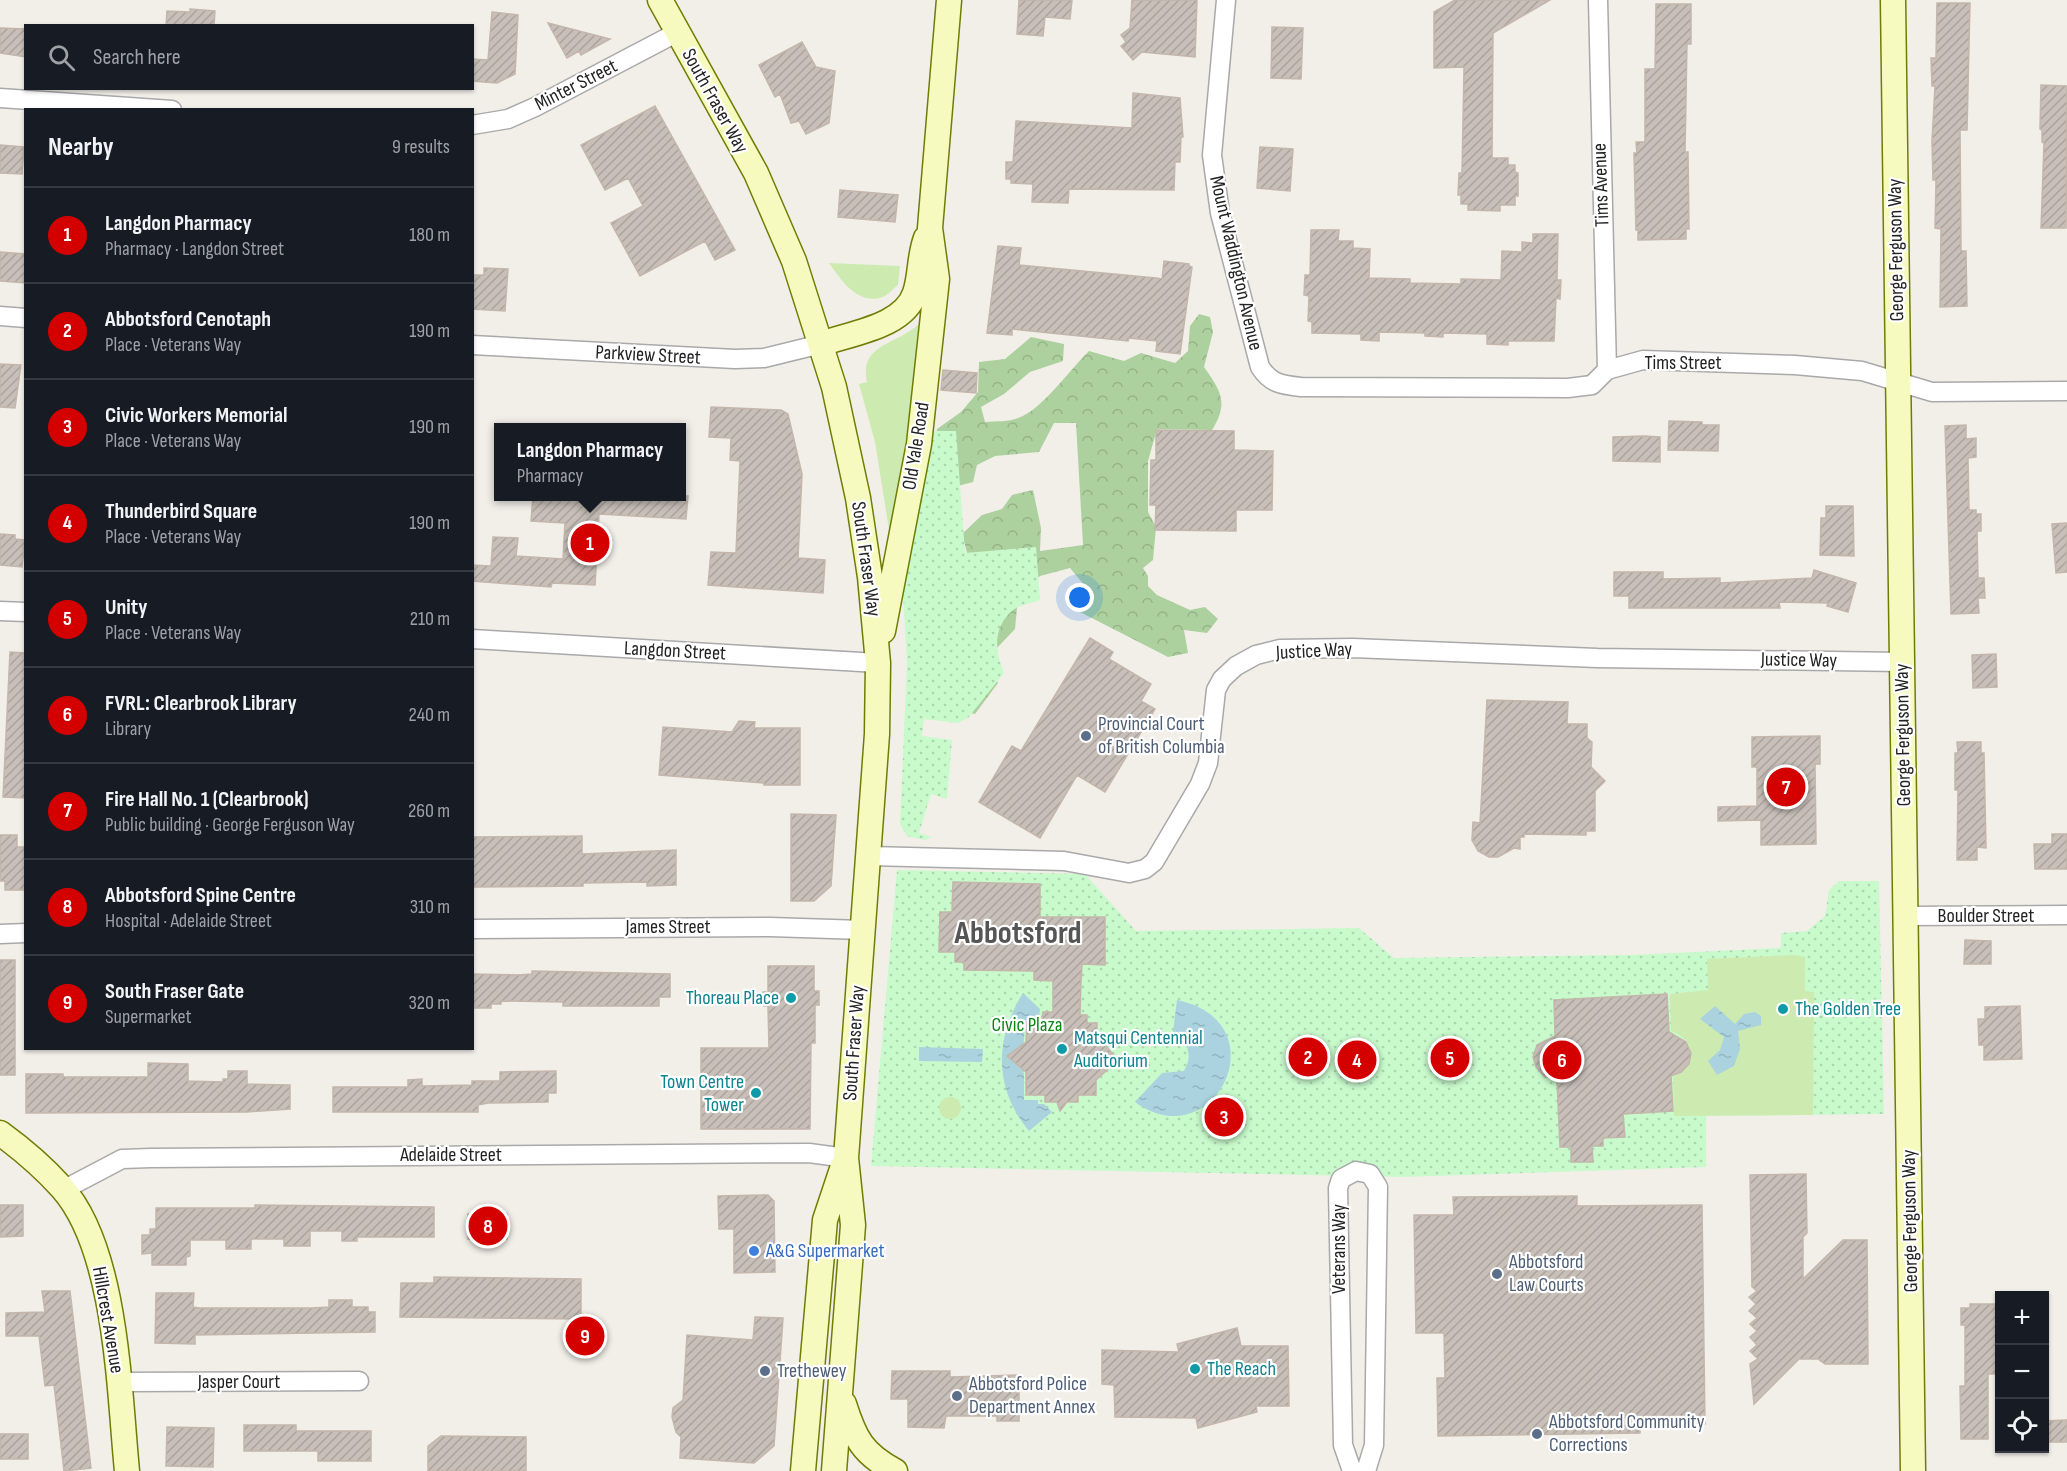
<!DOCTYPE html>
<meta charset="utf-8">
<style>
:root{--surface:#171b24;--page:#242831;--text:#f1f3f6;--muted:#9ea1a6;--line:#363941;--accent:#d40000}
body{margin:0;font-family:"Sofia Sans Condensed",sans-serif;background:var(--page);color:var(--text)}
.controls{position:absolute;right:18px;bottom:18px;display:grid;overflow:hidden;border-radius:0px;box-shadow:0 2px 4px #0004}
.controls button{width:54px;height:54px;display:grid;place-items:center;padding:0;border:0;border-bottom:2px solid var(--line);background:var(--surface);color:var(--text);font:30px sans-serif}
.you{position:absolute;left:1080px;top:598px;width:21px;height:21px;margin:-15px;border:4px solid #fff;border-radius:50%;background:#1a73e8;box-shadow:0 0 0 9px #1a73e833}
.badge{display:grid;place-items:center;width:39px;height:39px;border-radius:50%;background:var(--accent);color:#fff;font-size:20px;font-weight:700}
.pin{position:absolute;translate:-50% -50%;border:3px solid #fff;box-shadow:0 2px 6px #0006}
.popup{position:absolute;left:494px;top:423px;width:192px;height:78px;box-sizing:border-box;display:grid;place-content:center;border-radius:0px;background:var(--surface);filter:drop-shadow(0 2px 4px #0005);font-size:20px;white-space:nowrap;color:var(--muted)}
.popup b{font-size:22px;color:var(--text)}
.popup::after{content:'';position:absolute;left:50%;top:100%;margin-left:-12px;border:12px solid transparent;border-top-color:var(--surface)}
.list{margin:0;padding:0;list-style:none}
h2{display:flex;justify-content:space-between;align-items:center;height:78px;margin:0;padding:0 24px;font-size:26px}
h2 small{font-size:20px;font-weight:400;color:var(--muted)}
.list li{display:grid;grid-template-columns:39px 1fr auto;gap:18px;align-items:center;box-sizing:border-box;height:96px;padding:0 24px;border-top:2px solid var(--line)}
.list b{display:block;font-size:22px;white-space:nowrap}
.list p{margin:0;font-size:20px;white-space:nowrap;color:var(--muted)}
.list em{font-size:20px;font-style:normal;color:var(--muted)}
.icon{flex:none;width:33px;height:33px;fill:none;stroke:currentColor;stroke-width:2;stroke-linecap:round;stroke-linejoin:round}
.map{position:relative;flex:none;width:2067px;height:1471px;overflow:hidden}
.search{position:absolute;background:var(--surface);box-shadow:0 2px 4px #0004;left:24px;top:24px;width:450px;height:66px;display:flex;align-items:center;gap:15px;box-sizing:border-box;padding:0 21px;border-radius:0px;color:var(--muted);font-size:22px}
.panel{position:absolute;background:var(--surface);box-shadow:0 2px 4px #0004;left:24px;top:108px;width:450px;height:942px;border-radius:0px}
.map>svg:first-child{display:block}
</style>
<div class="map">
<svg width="2067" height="1471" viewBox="0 0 2067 1471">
<defs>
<pattern id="forest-crowns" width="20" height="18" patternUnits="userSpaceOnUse" patternTransform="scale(1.5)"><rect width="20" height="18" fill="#add19e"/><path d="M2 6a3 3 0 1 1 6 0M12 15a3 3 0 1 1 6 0" fill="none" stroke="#95b388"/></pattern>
<pattern id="park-dots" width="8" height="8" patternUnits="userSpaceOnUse" patternTransform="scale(1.5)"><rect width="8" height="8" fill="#c8facc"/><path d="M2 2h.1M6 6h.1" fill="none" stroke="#acd6af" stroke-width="1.8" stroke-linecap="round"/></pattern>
<pattern id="water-ripples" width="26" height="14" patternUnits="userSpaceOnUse" patternTransform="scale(1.5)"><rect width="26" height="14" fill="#aad3df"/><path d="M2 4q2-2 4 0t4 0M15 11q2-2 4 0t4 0" fill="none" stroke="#92b5bf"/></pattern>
<pattern id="building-hatch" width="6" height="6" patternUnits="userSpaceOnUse" patternTransform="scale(1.5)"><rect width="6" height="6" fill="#c7bfb8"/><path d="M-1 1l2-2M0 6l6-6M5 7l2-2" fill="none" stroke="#aba49e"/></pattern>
</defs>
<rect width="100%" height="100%" fill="#f2efe9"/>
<path fill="url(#forest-crowns)" d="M1199,314L1210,317L1213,332L1204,367C1221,391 1229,403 1212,430L1157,429L1148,461V512L1156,527L1153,560L1143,568L1148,576V586L1157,595L1190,610L1205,607L1218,619L1207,633L1184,630L1188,653L1168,657L1080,612L1073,595L1083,593L1085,586L1070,568L1040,576L1018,597L1015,629L997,648L994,674L998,683L975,714L956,709L970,564L962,534L982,515L1002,509L1012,495L1033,490L1041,528L1040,551L1083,545L1076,423H1054L1039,452L995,456L977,465L973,482L958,486L932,467L937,429L961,412L978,392L979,362L1005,359L1031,337L1064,344L1063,361L1030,372L1004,394L981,407L985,422C996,421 1009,422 1018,418C1042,410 1070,369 1089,351L1124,361L1141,353L1175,363L1188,351L1190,326Z"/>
<path fill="url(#park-dots)" d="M931,431H956L965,553L1036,547L1040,600C1032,603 1019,605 1013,610C992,628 995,651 1004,673L968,718L958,723L924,719L922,736L952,740L947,799L931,794L919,833L931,837L925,840L907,836L900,824L907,663L903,592Z
M897,870L1085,874L1136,931L1359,928L1394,958L1632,955L1781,948V933L1807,931L1825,916L1829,890L1839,881H1879L1884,1114L1706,1116V1167L1403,1177L871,1166Z"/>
<path fill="#cdebb0" d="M829,263L900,266L898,285C894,288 888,295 883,297C858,306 841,280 829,263Z
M925,319L913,442L891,542L875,442L859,384L867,382C860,351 884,346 905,334C912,330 919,324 925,319Z
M1794,955L1805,957V991L1814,992L1813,1115L1674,1116L1673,1077C1699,1067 1696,1039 1671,1031L1670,994L1708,990L1707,959Z
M939 1108a11 11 0 1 1 22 0a11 11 0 1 1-22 0Z"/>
<path fill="url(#water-ripples)" d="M1023,993L1040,1009L1039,1020H1025L1022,1072L1024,1073V1100H1038V1104H1044L1052,1112L1029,1131C994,1089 994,1039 1023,993Z
M1177,1000C1282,1022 1214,1160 1135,1102L1162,1073L1184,1071C1189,1062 1190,1057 1187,1047L1172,1040Z
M1715,1006L1735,1024L1744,1014L1755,1012L1761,1016V1025L1738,1031L1740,1049L1734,1066L1717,1075L1708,1061L1720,1050L1724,1037L1700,1019Z
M919,1047L983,1049L982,1062L919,1061Z"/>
<path fill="url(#building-hatch)" stroke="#c4b6ab" stroke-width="1.5" d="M1019,0H1072L1070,19L1045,17L1043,36L1017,34Z
M1132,0H1197L1195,57L1142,52L1133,60L1121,46L1126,42L1121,35L1130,28Z
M1455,0H1550L1493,33L1492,158H1508V165H1515V172L1518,173V196H1515V205H1500V211L1468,210V204H1461V195H1458L1459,173H1462L1464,67L1434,68V12Z
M1937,3H1970L1967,130H1960L1961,251H1966L1967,306L1940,307L1941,229L1935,228L1936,180H1933L1932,141L1935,86H1932L1931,58H1936Z
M1656,4H1691V44H1687L1685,152H1688L1689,229H1686V239L1638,240V230H1636L1634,153H1637L1636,142H1645V69H1655Z
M190,9L215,11L214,26H166L167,11L190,12Z
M492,12L518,15L515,74L497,83L472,81V59L488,60Z
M548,23L610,39L581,55L579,51L567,58Z
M1272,27L1303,28L1301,79L1271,78Z
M0,28L26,29V57L0,53Z
M802,42L816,67L835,71L829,123L806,134L799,121L791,123L780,94L775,97L759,65Z
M2041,85L2067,86L2066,228H2041L2044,143L2042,142V130L2040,129Z
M1133,93L1180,98L1183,137H1181L1180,162H1175L1174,190L1069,189L1068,203L1032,202L1033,184L1011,183V179H1006V162H1013L1016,121L1132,128Z
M655,106L735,250L715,260L705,241L640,276L611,223L643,206L628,178L605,190L581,145Z
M0,145L24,147L22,174L0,173Z
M1260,147L1293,149L1290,191L1257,188Z
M840,190L898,195L895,222L838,217Z
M1311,230H1339L1338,241H1353V248L1370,249L1369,278L1410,279V283L1461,284V279L1501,280L1502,251L1522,252V242L1533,243V234H1558L1557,280H1561L1560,299L1556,298L1554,341H1508V345L1487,344V334L1443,333V337L1425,336V333L1379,332V341L1361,340V334L1312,333V322L1308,321L1309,296L1304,295L1305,275H1310Z
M998,246L1021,248L1019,265L1156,278L1162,279L1164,261L1189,264V266L1192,267L1180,354L1156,351L1157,341L1129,338L1128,341L1012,329V335L987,333Z
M0,252L26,254V283L0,281Z
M484,268L508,269L505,311L472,309V275H484Z
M0,364L21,365L15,408L0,407Z
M943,370L977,373L976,393L941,390Z
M711,407L781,410L788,414L802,474L798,558L825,560L823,593L708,585L711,552L736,553L740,461L730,460L731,438L709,437Z
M1669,421L1702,422V425H1719L1718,451L1668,450Z
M1966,425V439L1976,438V457L1968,458L1969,510H1976V514H1981V531H1977L1978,578H1984L1985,598H1978L1979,613L1951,614L1945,426Z
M1156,430L1234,431V450L1273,451L1272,510H1236V531L1155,530L1156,505H1150L1151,460H1156Z
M1644,436L1660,437V462L1613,461V437Z
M533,496H688L686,519L599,514L595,585L552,583L551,587L472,581V565L491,566L493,537L518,538L516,556L563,559L565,523L531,521Z
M1826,506H1853L1854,556L1820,555L1821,518H1826Z
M2067,523V572L2056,573L2052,524Z
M0,534L15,535V539L25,540L22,567L0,565Z
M1814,570L1856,583L1848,612L1827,606L1828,603L1779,602L1780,608H1629V596H1614V572H1663V579L1720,578V583L1812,578Z
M1090,638L1113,652L1109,659L1151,684L1141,701L1155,709L1105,792L1077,775L1040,838L979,802L1012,746L1021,751Z
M10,652L26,653V798L3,797Z
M1996,654L1997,687L1973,688L1972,655Z
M1487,700L1568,702L1567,724H1587V738L1592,742L1591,767L1605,781L1595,791V831H1586V835L1524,834V837H1520V849L1514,848L1498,857H1489L1478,851L1472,840L1473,822L1480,823Z
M739,721L755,722L754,728H800V785H764V783L659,775L663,727L732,732Z
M1820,736V764H1815L1816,844L1761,845V820L1718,821V807L1757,806V767H1752V737Z
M1957,742H1981V753H1984L1986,848L1977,847V860H1957L1958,790H1955V753H1958Z
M791,814L836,815L831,886L814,901H791Z
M2052,834H2067V869H2035L2034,844H2052Z
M0,835H17V847H26L25,890H5V881H0Z
M582,836V854L676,850V885L647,886V882L583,883V886L472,887V837Z
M953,882L1040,884V917H1105V965L1082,964L1081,981L1080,1015H1087V1023H1097V1036L1118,1060L1096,1080V1095H1078V1102H1067L1060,1111L1057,1102H1045V1095H1026V1072L1007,1056L1026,1042L1027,1021L1042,1022L1043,1012H1053V981L1034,980V971L964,970V962H955V952H939L940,912H952Z
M1965,940L1991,941V964H1964Z
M0,960H15V1075H0Z
M768,966H814V991H819V1005H815V1043H811L810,1129H701V1048H769L768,1006H764L763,992H768Z
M532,971L670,974V997H659V1006H563V1002L501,1001V1004H491V1008H472V974L518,975L532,974Z
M1667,994L1669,1032L1686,1042L1691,1053L1689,1064L1681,1072L1671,1076L1673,1111L1623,1114L1625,1137L1603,1138V1146H1592L1593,1162H1571V1147H1560L1557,1080L1544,1076L1536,1067L1533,1057L1537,1045L1555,1036L1554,1000Z
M2020,1006L2022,1059L1984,1060V1045H1979L1978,1019H1985V1007Z
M148,1063L188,1064V1081L223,1082V1079H228V1071H247V1084L290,1085V1109L247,1112L26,1113V1074H63V1077H148Z
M556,1071V1093H548V1102L488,1103L478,1105V1112H333V1087H408V1080L422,1079V1086L472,1085V1081H500V1072Z
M1806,1174L1807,1233L1803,1237V1279L1843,1240H1867L1868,1364H1825L1818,1359H1799L1754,1404L1750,1364L1758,1359L1750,1351L1757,1345L1750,1337L1757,1331L1750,1324L1757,1318L1749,1311L1756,1304L1749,1297L1757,1291L1752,1287L1750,1175Z
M768,1195L774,1201L775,1272L734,1273V1229H719L718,1196Z
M1577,1196V1206L1702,1205L1705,1424L1640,1426V1433L1438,1436L1437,1378H1445L1444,1333H1416L1414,1215H1454L1453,1197Z
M0,1205H23V1236L0,1237Z
M255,1205L434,1207V1237H357V1241H342V1231H310V1246H284V1239H251V1249H226V1240H190V1256L186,1257V1265H152V1253L142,1254V1235H150V1229H156V1208H255Z
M468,1214H507V1239H468Z
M434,1277L581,1279V1319L400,1317L401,1283H434Z
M42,1291H70L91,1468L64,1471L54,1385L45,1386L39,1336H6V1313L45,1312Z
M156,1293H194L193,1307L200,1308H312L329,1307V1300H352V1307H368V1312H375V1332L195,1335V1344L155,1343Z
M1970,1304H1999L2000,1349H1997V1374H1988V1439H1961L1960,1386H1965V1325H1961V1308H1970Z
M755,1317L783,1318L774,1446L754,1463L680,1458L681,1437L676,1432L672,1417L673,1408L683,1400L687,1335L753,1340Z
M1237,1328L1241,1346H1288L1289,1406H1256L1257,1412L1198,1428L1196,1418L1115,1417L1114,1385L1102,1384V1350L1179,1352L1177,1344Z
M892,1371H950V1377L1019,1375V1421H997V1416H946L944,1428L908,1427V1399H891Z
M2067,1420V1442H2044V1421Z
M244,1425H296V1431H371V1461H318V1451H244Z
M167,1427L214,1428L213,1467L166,1466Z
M0,1434H28V1459H0Z
M441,1436L526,1437V1471H428V1446Z"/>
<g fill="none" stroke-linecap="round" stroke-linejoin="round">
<defs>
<path id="street" d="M1226,0L1212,155L1220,213L1260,367C1271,384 1282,385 1301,387L1568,388L1592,385L1607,370L1643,360L1795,365L1862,371L1932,392L2067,391
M1598,0L1607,370
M0,98L172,110
M472,125L508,119L535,107L676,33
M0,316L26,318
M472,345L735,359L764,358L821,344
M0,611L26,612
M472,639L878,663
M869,856L1064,861L1129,873L1145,869L1154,862L1200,784L1208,763L1216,690L1222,679L1236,666L1256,655L1280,649L1353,648L1597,658L1902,662
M1906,916L2067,915
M472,929L770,927L863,930
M0,934L26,933
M63,1190L122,1159L151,1158L809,1153L846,1158
M118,1382L359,1381
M1352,1471L1343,1445L1338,1188L1341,1179L1356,1171L1370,1174L1378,1187L1374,1445L1366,1471"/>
<path id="secondary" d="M660,0L756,173L794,261L834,387L858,498L870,577L878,663L877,734L846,1158L853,1225L834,1471
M1893,0L1913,1471
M821,344C851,333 904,327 915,293C921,275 919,256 926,238
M883,631L919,444L937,279L930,228L949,0
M0,1133C22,1149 44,1168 62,1188C117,1250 119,1391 127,1471
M844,1404C855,1439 863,1454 895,1471
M803,1471L825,1220L843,1166"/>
</defs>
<use href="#street" stroke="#a9a9a9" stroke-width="21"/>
<use href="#secondary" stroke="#707d05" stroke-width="27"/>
<use href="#street" stroke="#fff" stroke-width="18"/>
<use href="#secondary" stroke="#f7fabf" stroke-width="24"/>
</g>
<g fill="#5c6f8a" stroke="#fff" stroke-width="2">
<circle cx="1086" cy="736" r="6"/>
<circle cx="1497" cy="1274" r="6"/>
<circle cx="765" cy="1371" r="6"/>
<circle cx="957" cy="1396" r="6"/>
<circle cx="1537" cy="1434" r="6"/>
</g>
<g fill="#0f9aa8" stroke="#fff" stroke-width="2">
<circle cx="791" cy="998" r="6"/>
<circle cx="1783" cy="1009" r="6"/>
<circle cx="1062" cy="1049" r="6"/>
<circle cx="756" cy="1093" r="6"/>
<circle cx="1195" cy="1369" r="6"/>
</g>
<circle fill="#3f7fe0" stroke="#fff" stroke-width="2" cx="754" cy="1251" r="6"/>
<g text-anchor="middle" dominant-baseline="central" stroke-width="4.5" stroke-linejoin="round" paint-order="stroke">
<g font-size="20" fill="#222" stroke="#fff">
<text transform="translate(576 85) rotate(-27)">Minter Street</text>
<text transform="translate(715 101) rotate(61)">South Fraser Way</text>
<text transform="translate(1601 185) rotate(-92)">Tims Avenue</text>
<text transform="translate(1896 250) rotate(-91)">George Ferguson Way</text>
<text transform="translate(1236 263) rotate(77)">Mount Waddington Avenue</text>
<text transform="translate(648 355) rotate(3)">Parkview Street</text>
<text x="1683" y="363">Tims Street</text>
<text transform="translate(916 446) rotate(-81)">Old Yale Road</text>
<text transform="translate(866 559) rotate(82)">South Fraser Way</text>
<text transform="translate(675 651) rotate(3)">Langdon Street</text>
<text transform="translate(1314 651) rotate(-3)">Justice Way</text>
<text transform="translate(1799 660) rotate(1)">Justice Way</text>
<text transform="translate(1903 735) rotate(-91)">George Ferguson Way</text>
<text x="1986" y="916">Boulder Street</text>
<text x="668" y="927">James Street</text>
<text transform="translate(854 1043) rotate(-86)">South Fraser Way</text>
<text x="451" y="1155">Adelaide Street</text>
<text transform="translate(1910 1221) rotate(-91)">George Ferguson Way</text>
<text transform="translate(1339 1249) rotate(-90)">Veterans Way</text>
<text transform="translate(108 1320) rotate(80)">Hillcrest Avenue</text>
<text x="239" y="1382">Jasper Court</text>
</g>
<g font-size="20" fill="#4e5e75" stroke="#fff" text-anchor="start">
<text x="1098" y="724">Provincial Court<tspan x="1098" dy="23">of British Columbia</tspan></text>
<text x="1509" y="1262">Abbotsford<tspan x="1509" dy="23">Law Courts</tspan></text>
<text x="777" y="1371">Trethewey</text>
<text x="969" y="1384">Abbotsford Police<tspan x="969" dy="23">Department Annex</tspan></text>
<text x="1549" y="1422">Abbotsford Community<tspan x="1549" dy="23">Corrections</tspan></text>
</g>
<g font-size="20" fill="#0d838f" stroke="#fff" text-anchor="start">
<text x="779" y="998" text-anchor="end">Thoreau Place</text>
<text x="1795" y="1009">The Golden Tree</text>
<text x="1074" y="1038">Matsqui Centennial<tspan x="1074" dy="23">Auditorium</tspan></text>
<text x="744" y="1082" text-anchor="end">Town Centre<tspan x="744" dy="23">Tower</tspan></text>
<text x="1207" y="1369">The Reach</text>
</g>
<g font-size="20" fill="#0c8416" stroke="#fff">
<text x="1027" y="1025">Civic Plaza</text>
</g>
<g font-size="20" fill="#366cbe" stroke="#fff" text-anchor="start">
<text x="766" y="1251">A&amp;G Supermarket</text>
</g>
<g font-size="32" font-weight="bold" fill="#555" stroke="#fff">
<text x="1018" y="933">Abbotsford</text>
</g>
</g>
</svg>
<div class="controls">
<button>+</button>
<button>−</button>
<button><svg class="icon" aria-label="locate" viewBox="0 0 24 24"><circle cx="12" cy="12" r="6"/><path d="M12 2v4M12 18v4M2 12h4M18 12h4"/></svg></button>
</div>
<div class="you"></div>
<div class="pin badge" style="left:590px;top:543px">1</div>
<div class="popup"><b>Langdon Pharmacy</b>Pharmacy</div>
<div class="pin badge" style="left:1308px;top:1057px">2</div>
<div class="pin badge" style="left:1224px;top:1117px">3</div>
<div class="pin badge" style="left:1357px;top:1060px">4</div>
<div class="pin badge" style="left:1450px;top:1058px">5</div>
<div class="pin badge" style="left:1562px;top:1060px">6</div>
<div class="pin badge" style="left:1786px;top:787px">7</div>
<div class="pin badge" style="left:488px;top:1226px">8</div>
<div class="pin badge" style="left:585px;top:1336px">9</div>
<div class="search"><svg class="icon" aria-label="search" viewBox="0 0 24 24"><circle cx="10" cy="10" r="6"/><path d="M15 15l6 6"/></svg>Search here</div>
<section class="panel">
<h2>Nearby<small>9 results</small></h2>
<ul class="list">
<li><span class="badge">1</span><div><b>Langdon Pharmacy</b><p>Pharmacy · Langdon Street</p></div><em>180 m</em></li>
<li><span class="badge">2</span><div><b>Abbotsford Cenotaph</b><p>Place · Veterans Way</p></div><em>190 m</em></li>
<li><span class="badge">3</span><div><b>Civic Workers Memorial</b><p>Place · Veterans Way</p></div><em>190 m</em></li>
<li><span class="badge">4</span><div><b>Thunderbird Square</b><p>Place · Veterans Way</p></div><em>190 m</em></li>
<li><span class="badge">5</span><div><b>Unity</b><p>Place · Veterans Way</p></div><em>210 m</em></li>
<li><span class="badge">6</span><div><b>FVRL: Clearbrook Library</b><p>Library</p></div><em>240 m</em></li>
<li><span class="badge">7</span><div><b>Fire Hall No. 1 (Clearbrook)</b><p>Public building · George Ferguson Way</p></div><em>260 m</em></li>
<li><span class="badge">8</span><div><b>Abbotsford Spine Centre</b><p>Hospital · Adelaide Street</p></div><em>310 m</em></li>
<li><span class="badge">9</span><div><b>South Fraser Gate</b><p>Supermarket</p></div><em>320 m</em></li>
</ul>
</section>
</div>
